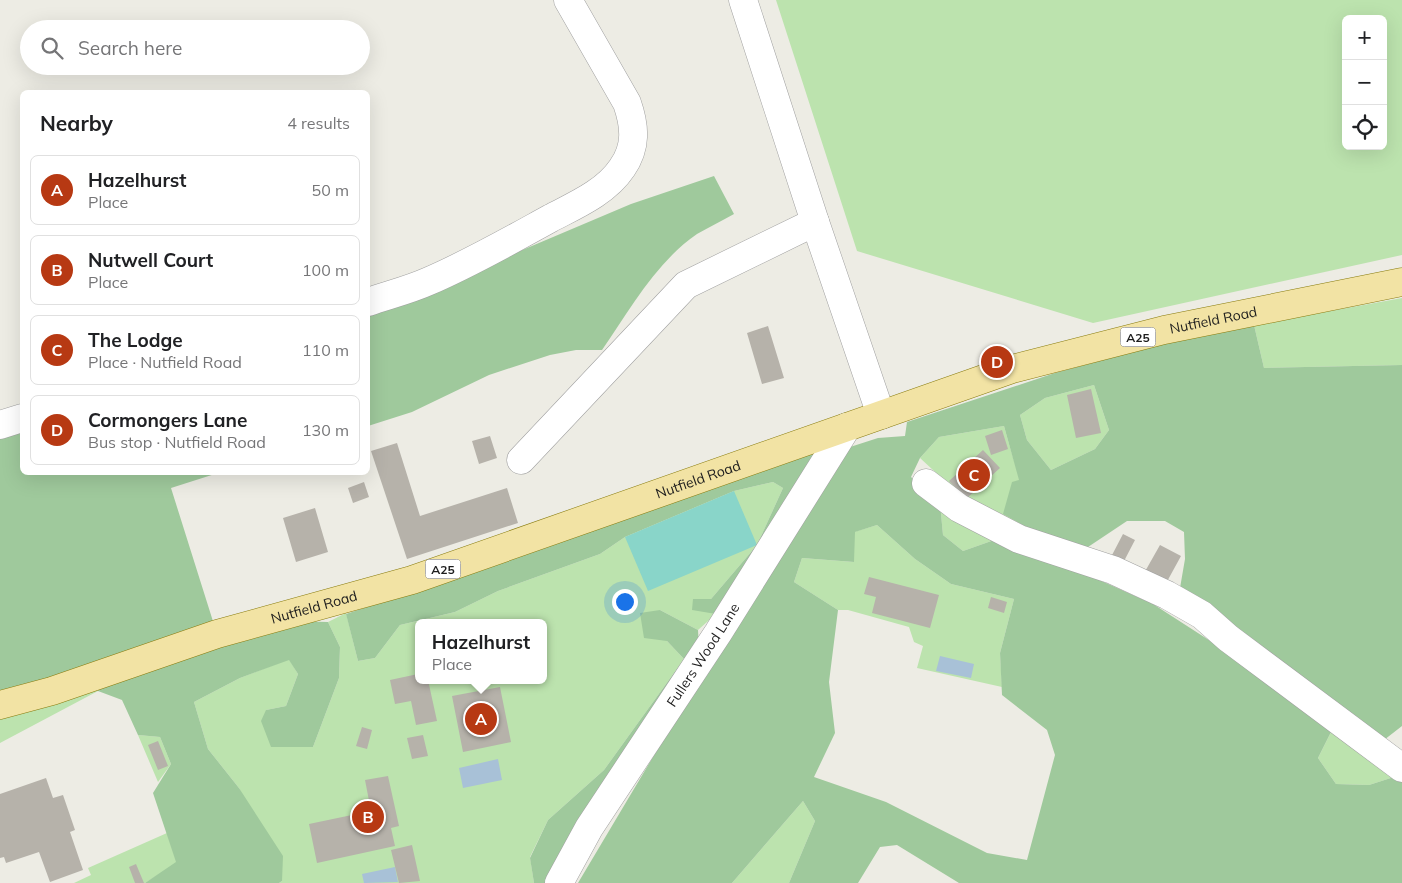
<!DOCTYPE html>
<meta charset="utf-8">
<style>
:root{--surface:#fff;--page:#f6f6f6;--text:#202124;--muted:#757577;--line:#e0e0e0;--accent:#b73913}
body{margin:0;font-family:Mulish,sans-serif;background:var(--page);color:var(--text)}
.controls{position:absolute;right:15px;top:15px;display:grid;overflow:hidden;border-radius:8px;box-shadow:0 5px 20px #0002}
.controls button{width:45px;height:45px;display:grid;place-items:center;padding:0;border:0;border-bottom:1px solid var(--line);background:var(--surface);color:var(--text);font:25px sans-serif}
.you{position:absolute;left:624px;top:601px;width:18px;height:18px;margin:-12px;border:4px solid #fff;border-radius:50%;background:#1a73e8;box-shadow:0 0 0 8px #1a73e833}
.badge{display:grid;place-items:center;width:32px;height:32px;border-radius:50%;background:var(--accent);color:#fff;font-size:16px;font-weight:700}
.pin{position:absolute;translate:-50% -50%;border:2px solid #fff;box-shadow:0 1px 5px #0006}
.popup{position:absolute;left:415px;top:619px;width:132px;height:65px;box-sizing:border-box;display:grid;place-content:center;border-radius:8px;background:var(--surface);filter:drop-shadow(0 1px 4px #0005);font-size:16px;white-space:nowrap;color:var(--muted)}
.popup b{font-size:19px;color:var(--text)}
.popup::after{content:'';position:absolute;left:50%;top:100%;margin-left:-10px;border:10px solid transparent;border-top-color:var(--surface)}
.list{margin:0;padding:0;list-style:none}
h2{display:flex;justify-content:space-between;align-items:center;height:65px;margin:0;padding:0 20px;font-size:21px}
h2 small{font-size:16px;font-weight:400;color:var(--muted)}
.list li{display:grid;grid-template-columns:32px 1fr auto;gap:15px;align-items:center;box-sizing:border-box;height:70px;margin:0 10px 10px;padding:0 10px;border:1px solid var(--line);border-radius:8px}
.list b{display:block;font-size:19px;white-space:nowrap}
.list p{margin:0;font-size:16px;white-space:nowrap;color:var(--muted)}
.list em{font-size:16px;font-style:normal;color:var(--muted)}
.icon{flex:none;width:28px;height:28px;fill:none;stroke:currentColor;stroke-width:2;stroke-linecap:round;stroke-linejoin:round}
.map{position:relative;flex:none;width:1402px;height:883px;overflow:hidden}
.search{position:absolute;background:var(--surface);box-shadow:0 5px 20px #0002;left:20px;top:20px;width:350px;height:55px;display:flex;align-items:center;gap:12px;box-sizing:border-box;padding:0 18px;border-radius:28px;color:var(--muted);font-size:19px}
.panel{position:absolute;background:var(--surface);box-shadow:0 5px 20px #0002;left:20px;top:90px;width:350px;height:385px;border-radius:8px}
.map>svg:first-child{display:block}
</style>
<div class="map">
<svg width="1402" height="883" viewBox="0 0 1402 883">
<rect width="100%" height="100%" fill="#edece4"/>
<path fill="#bce3ae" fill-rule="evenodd" d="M776,0H1402V255L1093,323L857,251ZM1346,19H1383V146H1346Z
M1402,298V365L1264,368L1254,325Z
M1094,385L1109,430L1095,449L1051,470L1027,440L1020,415L1045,398Z
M1004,426C1015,465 1031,525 1064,550L973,507L920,458L939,437Z
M773,482L783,488L757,545L711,599L716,614L698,630L660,610L667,641L684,659L604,770L548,820L530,857L534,883H279L282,881L239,788L208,749L194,702L240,678L289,659L298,674L286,706L266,710L313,747L339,678L340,647L328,622L346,613L358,661L375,658L400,625L455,612L498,591L600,554L625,537L734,491ZM418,623H544V680H418Z
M940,503L997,539L963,551L943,535Z
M877,525L915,559L951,584L1014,599L1000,653L1002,687L917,668L923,646L914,642L909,627L848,610H838L794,582L802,558L854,562V532Z
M96,684L98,691L0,743V714Z
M1332,730L1397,776L1369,785L1336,784L1318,758Z
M138,735L160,737L171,764L158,782Z
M803,801L815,821L789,883H732Z
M167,833L177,863L145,883H74L91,875L88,868Z"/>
<path fill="#9fc99c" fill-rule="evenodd" d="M714,176L734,214C722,221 709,227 697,234C656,262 629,311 602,350H576L550,355L489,375L412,412L368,426V302L520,251L631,204Z
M1254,325L1264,368L1402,365V726L1384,740L1250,637L1180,588L1185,559L1184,532L1165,521H1127L1088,547L1052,541L1003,514L1012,482L1019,480L1004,426L939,437L920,458L911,477L940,503L943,535L963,551L997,539L1068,566L1153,604L1246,664L1332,730L1318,758L1336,784L1369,785L1397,776L1402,780V883H959L897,845L880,847L858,883H789L815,821L803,801L732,883H578L678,715L847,448L878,438L905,436L907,422L1055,373L1166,343ZM1094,385L1109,430L1095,449L1051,470L1027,440L1020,415L1045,398ZM877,525L915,559L951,584L1014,599L1000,653L1002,695L1047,730L1055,755L1027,860L987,853L886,802L814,777L835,733L829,682L838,610L794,582L802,558L854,562L855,532Z
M22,419V472L218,473L171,488L217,634L0,705V427Z
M806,451L819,454L716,614L692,610L693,599H711L757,545L783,488L773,482L734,491L625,537L600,554L498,591L455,612L400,625L375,658L358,661L346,614L543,548Z
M660,610L698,630L699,648L551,883H534L530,858L548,820L604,770L684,659L667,641L644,638L640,613Z
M289,621L328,622L340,647L339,678L313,747H271L261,721L266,710L286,706L298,674L289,660L240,678L194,702L208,749L239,788L283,856L282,881L279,883H145L176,862L153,793L171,764L160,737L138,735L122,700L98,691L96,684Z"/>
<path fill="#89d5c9" d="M734,491L757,545L648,591L625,537Z"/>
<path fill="#a8c1d7" d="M940,656L974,664L971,678L936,671Z
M498,759L502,780L463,788L459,768Z
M395,867L398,882L364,883L362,874Z"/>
<path fill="#b6b2aa" d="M768,326L784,378L762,384L747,333Z
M1091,389L1101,433L1076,438L1067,395Z
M1002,430L1008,449L991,455L985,436Z
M490,436L497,458L479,464L472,441Z
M397,443L420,516L507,488L518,523L407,559L371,451Z
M983,450L1000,468L966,499L949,481Z
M364,482L369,497L353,503L348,488Z
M315,508L328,552L296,562L283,518Z
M1123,534L1135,540L1123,563L1111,557Z
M1160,545L1181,556L1164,587L1143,575Z
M869,577L939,595L930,628L872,613L876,597L864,594Z
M991,597L1007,602L1004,613L988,608Z
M418,674V680H428L437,721L416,725L411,701L395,704L390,680Z
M500,687L511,742L463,752L452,696Z
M362,727L372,730L367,749L356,746Z
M423,735L428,756L412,759L407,738Z
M158,741L168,766L158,770L148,745Z
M388,776L399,826L391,828L395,846L317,863L309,824L371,811L365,780Z
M46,778L53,798L63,795L75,830L70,832L83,870L50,882L39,852L6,863L4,857L0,858V794Z
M412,845L420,881L399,883L391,850Z
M136,864L144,883H135L129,867Z"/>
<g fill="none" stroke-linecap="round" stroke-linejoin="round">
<defs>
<g id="minor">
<path d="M743,0L815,222L881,415"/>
<path d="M368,302C388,295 409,290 429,281C471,263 511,240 551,218C576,205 606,192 622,168C637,147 635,126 627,103L568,0"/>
<path d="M0,425L22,418"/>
<path d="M521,460L686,285L815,222"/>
<path d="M926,483L959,508L1019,539L1113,570L1167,595L1202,615L1228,638L1402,768"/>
<path id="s1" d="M559,883L589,828L718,633L847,427"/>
</g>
<g id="major">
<path id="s2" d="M0,705L52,691L217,634L412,580L1012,369L1164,330L1402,282"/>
</g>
</defs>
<use href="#minor" stroke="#a1a1a1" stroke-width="29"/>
<use href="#major" stroke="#887b0e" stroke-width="29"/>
<use href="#minor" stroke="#fff" stroke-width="28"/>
<use href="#major" stroke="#f2e3a4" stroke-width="28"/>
</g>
<g text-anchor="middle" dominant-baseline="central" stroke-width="5" stroke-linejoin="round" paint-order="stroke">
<g fill="#fff" stroke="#616161" stroke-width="1">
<rect x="1120.5" y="327.5" width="35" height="19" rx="4"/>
<rect x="425.5" y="559.5" width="35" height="19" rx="4"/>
</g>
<g font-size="12" font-weight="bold" fill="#1d1d1d">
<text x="1138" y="337">A25</text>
<text x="443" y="569">A25</text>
</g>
<g font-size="14" fill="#1d1d1d" stroke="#fff">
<text stroke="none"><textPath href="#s2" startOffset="1274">Nutfield Road</textPath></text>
<text stroke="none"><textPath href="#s2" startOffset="734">Nutfield Road</textPath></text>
<text stroke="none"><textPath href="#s2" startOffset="329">Nutfield Road</textPath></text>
<text stroke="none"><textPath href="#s1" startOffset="270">Fullers Wood Lane</textPath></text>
</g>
</g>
</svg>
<div class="controls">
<button>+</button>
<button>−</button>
<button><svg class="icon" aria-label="locate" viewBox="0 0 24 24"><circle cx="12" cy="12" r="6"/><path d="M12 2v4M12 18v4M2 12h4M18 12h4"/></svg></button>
</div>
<div class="you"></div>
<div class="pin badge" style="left:481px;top:719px">A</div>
<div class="popup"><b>Hazelhurst</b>Place</div>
<div class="pin badge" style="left:368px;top:817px">B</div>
<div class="pin badge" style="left:974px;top:475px">C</div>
<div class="pin badge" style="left:997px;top:362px">D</div>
<div class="search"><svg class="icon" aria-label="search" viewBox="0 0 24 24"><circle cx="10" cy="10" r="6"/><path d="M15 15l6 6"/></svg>Search here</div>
<section class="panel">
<h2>Nearby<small>4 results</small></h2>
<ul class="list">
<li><span class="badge">A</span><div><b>Hazelhurst</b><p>Place</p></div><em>50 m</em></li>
<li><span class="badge">B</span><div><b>Nutwell Court</b><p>Place</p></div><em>100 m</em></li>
<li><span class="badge">C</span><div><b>The Lodge</b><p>Place · Nutfield Road</p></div><em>110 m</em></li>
<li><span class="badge">D</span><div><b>Cormongers Lane</b><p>Bus stop · Nutfield Road</p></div><em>130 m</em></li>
</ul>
</section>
</div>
